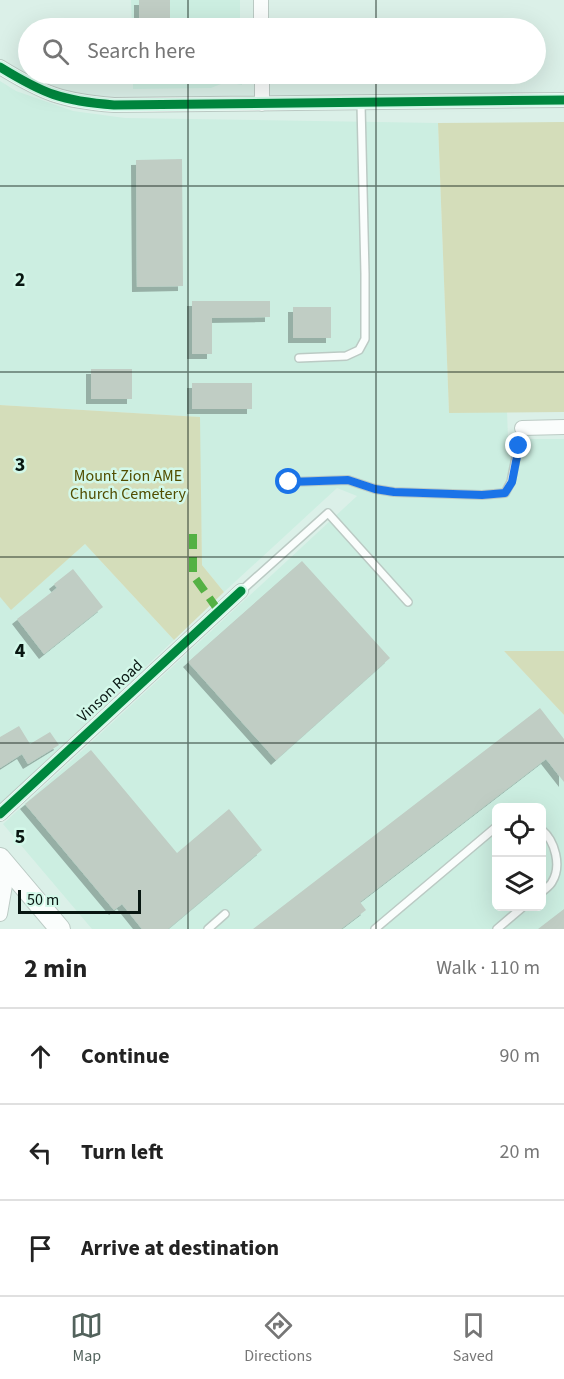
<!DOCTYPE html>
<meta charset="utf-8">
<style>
:root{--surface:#fff;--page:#f6f6f6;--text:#222;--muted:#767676;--line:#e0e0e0;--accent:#52625c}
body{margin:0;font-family:"Source Sans 3",sans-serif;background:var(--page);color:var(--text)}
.controls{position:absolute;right:18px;bottom:18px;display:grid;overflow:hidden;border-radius:9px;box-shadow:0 6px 24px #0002}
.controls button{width:54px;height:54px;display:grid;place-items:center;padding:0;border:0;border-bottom:2px solid var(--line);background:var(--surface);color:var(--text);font:30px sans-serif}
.scale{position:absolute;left:18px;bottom:15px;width:123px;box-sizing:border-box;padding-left:6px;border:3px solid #081611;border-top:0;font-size:16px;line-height:21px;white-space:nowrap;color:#081611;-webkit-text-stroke:4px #d3f8e9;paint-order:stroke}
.stop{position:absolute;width:18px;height:18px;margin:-14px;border:4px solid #1a73e8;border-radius:50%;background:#fff}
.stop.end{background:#1a73e8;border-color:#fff;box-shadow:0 2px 6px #0008}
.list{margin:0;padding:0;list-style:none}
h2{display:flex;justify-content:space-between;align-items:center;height:78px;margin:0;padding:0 24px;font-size:26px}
h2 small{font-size:20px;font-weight:400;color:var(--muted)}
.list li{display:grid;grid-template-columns:39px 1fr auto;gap:18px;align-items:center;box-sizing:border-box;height:96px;padding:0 24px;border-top:2px solid var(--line)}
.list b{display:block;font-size:22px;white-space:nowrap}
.list em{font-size:20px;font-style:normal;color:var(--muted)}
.icon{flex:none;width:33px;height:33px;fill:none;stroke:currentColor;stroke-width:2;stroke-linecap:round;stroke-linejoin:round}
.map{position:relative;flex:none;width:564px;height:929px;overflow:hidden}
.search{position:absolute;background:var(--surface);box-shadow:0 6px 24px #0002;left:18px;right:18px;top:18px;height:66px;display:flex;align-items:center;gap:15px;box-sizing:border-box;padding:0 21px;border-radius:33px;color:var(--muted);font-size:22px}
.sheet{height:366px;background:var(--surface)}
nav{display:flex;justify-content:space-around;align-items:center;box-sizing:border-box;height:84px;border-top:2px solid var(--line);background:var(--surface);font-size:16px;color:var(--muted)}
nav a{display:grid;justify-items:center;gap:3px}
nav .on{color:var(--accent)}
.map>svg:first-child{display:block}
</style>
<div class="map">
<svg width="564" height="929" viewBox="0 0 564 929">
<defs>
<filter id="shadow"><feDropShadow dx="-5" dy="5" stdDeviation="0" flood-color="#0004"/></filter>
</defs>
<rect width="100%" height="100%" fill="#dbf0e8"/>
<path fill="#cceee1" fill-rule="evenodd" d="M131,0H240V28H132Z
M133,74H241L242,85L226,82L211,88L133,89Z
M0,81L16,91L73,111L125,118L438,123L449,413L507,411L508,439H564V651H504L564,715V929H92L3,824L357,496L337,488L224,592L202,565L199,417L0,405ZM496,808H542V906H496Z
M85,544L174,640L0,804V597L11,609Z"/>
<path fill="#d4ddba" d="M564,122V412L449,413L438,123Z
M0,405L200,417L202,565L224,592L174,640L85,544L11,610L0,597Z
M504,651H564V715Z"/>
<path fill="#c0cdc4" filter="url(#shadow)" d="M139,0H170V28H139Z
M182,159L183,286L137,287L136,160Z
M192,301H270V317L212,318V354H192Z
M293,307H331V338H293Z
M91,369H132V399H91Z
M192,383H252V409H192Z
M302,561L390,658L276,760L188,662Z
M73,569L103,607L44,654L17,619L57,588L54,584Z
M540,708L564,739V782L546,759L360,902L366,910L341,929H253Z
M19,726L30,744L50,732L59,745L28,764L22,754L0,768V737Z
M91,750L177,853L229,809L262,850L168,929H142L122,904L114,910L25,804Z
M564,909V929H538Z"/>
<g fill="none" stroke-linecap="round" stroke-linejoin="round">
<defs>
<path id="service" d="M299,358L346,356L359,350L365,339V274L361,104
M289,482L348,480L375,489L394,492L482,495L505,493L511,482L522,428
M241,591L328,513L408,602
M542,830C555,841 562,866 552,882C550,886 545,889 542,892
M208,929L225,914
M375,929L496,827
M497,929L524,906"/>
<path id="minor" d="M261,0V28
M0,67C44,94 62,101 114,105L564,100
M262,104V74
M522,428L564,427
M0,814L241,591
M0,914L8,868"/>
<path id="secondary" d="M0,858L60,929"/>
</defs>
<use href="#service" stroke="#bbcac4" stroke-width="10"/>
<use href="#minor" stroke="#bbcac4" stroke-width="16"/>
<use href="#secondary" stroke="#bbcac4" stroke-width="22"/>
<use href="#service" stroke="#fafdfc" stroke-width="7"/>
<use href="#minor" stroke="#fafdfc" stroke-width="14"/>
<use href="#secondary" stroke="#fafdfc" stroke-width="20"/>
<path stroke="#54b144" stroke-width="8" stroke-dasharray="15 8" stroke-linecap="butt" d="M193,534V575L218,610"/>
<defs>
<path id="cycleway" d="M0,67C44,94 62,101 114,105L564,100
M0,814L241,591"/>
</defs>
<use href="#cycleway" stroke="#d3f8e9" stroke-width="13"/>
<use href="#cycleway" stroke="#00873e" stroke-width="9"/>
</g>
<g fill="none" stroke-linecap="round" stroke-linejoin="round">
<path stroke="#1a73e8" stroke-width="8" d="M289,482L348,480L375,489L394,492L482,495L505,493L512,482L519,446"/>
</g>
<path fill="none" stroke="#081611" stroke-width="1.5" stroke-opacity="0.55" d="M188,0V28M376,0V28M188,74V929M376,74V929M0,186H564M0,372H564M0,557H564M0,743H564"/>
<g text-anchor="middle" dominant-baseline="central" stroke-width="5" stroke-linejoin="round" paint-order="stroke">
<g font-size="16" fill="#514d00" stroke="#d3f8e9">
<text x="128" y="476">Mount Zion AME<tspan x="128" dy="18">Church Cemetery</tspan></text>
</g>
<g font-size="16" fill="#081611" stroke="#d3f8e9">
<text transform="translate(110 691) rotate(-43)">Vinson Road</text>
</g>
</g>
<g font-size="20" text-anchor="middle" font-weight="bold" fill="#081611" stroke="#d3f8e9" stroke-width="5" stroke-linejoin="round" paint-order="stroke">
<text x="20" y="286">2</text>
<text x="20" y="471">3</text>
<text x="20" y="657">4</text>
<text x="20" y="843">5</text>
</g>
</svg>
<div class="controls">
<button><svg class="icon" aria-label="locate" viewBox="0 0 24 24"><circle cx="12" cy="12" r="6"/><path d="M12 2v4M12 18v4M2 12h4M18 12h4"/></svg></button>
<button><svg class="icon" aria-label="layers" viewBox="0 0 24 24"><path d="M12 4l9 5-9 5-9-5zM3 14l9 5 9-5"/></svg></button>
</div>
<div class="scale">50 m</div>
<div class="stop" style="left:289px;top:482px"></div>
<div class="stop end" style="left:519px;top:446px"></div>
<div class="search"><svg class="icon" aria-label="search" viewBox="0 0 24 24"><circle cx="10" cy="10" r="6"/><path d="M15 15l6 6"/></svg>Search here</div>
</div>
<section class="sheet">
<h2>2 min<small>Walk · 110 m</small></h2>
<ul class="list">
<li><svg class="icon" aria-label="ahead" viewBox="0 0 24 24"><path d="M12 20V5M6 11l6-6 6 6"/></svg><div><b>Continue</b></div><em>90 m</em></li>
<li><svg class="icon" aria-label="left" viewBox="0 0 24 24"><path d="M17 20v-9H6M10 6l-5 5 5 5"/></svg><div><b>Turn left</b></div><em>20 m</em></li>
<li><svg class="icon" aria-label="arrive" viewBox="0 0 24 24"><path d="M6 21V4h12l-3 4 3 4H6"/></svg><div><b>Arrive at destination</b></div></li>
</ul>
</section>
<nav>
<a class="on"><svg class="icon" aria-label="map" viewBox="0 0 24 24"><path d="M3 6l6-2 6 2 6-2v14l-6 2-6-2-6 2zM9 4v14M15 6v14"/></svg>Map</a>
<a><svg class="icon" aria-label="directions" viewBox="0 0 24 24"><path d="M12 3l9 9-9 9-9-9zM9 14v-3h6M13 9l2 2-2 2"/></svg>Directions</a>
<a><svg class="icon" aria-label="saved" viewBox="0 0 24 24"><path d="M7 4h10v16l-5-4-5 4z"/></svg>Saved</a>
</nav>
